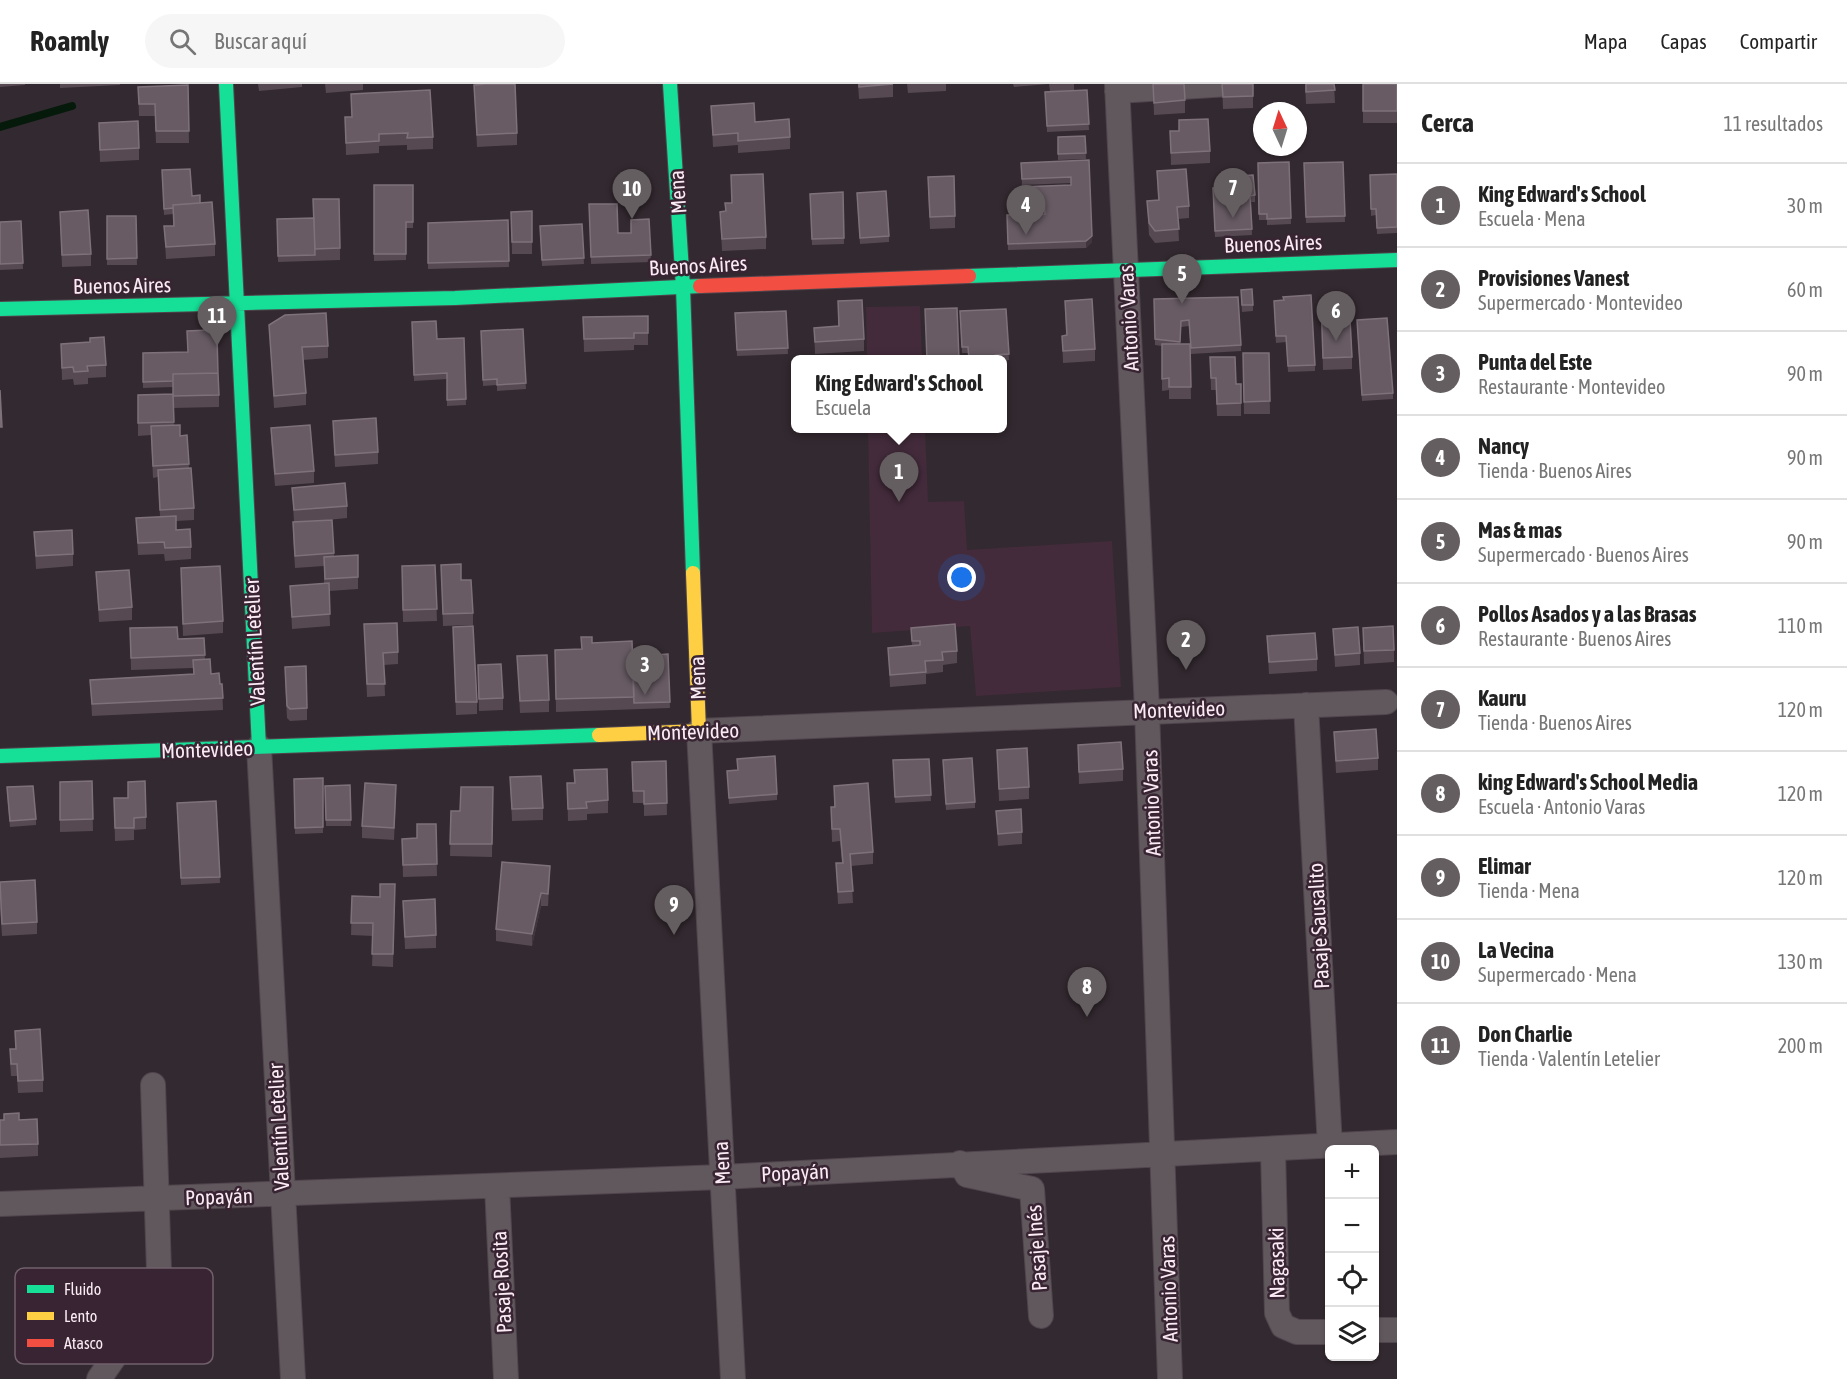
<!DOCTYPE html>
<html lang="es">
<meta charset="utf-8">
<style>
:root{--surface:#fff;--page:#f6f6f6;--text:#222;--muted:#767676;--line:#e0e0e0;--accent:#645e61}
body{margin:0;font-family:"Asap Condensed",sans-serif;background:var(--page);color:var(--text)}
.controls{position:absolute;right:18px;bottom:18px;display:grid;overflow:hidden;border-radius:9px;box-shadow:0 2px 4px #0004}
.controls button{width:54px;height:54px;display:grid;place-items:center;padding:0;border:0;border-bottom:2px solid var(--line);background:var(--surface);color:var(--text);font:30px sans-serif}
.compass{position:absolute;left:1253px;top:18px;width:54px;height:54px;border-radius:50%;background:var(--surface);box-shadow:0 2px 4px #0004;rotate:356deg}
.you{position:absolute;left:962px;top:494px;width:21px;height:21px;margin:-15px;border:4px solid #fff;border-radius:50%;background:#1a73e8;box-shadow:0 0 0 9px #1a73e833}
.badge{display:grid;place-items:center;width:39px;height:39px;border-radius:50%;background:var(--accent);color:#fff;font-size:20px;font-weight:700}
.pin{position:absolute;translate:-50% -50px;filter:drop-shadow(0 2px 3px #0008)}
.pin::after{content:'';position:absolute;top:32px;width:21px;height:18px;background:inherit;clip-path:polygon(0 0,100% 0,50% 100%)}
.popup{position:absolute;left:791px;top:271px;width:216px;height:78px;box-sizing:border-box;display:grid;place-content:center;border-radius:9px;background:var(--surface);filter:drop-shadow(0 2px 4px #0005);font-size:20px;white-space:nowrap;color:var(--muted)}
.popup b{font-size:22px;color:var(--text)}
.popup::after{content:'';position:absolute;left:50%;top:100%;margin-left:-12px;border:12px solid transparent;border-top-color:var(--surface)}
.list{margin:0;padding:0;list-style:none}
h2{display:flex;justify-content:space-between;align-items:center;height:78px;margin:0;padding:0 24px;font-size:26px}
h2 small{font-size:20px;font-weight:400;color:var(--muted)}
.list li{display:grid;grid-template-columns:39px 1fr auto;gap:18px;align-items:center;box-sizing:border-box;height:84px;padding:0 24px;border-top:2px solid var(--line)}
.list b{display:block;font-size:22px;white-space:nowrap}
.list p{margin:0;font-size:20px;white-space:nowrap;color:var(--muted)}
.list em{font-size:20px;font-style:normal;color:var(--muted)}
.icon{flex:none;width:33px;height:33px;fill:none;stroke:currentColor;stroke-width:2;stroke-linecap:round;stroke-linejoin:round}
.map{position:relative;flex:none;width:1397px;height:1295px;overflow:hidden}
header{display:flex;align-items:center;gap:36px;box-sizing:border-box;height:84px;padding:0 30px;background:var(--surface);border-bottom:2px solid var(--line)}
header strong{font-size:28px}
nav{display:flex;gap:33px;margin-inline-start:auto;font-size:21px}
.search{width:420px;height:54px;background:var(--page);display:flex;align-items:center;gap:15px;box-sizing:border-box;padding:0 21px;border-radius:33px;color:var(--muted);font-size:22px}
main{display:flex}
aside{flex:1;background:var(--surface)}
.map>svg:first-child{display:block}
</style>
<header>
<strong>Roamly</strong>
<div class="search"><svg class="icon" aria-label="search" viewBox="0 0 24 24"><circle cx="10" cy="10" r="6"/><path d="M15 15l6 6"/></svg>Buscar aquí</div>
<nav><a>Mapa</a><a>Capas</a><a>Compartir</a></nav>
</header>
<main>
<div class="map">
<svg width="1397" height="1295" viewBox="0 0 1397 1295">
<rect width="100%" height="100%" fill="#332930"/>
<path fill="#432b3b" d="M920,222L922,275H867L866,223Z
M868,345H925L928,418L964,417L967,466L1112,457L1121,603L976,612L970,542L872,549Z"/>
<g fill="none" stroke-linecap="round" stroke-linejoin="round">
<path stroke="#061a0c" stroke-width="8" d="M0,43L72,22"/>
<defs>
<path id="street" d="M1117,0L1147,626L1170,1295
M1117,7L1229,0
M1306,621L1330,1063
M259,663L293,1295
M1273,1066L1277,1229L1283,1242L1297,1248H1330
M960,1079L967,1091L1032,1105L1041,1232
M497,1102L506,1295
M0,1120L722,1093L1397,1058
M1374,1246H1397
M99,1295L151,1220L159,1187L153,1001
M733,1295L699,647L1386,618"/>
<path id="fast" d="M226,0L259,663
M670,0L683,203L693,489
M969,192L1397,176
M0,225L455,214L700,202
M0,672L599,651"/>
<path id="slow" d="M599,651L699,647L693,489"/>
<path id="jam" d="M700,202L969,192"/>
</defs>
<use href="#street" stroke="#50454c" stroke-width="26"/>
<use href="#fast" stroke="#50454c" stroke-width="16"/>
<use href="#slow" stroke="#50454c" stroke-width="16"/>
<use href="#jam" stroke="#50454c" stroke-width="16"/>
<use href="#street" stroke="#61585e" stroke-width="24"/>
<use href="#fast" stroke="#16e098" stroke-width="14"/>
<use href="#slow" stroke="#ffcf43" stroke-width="14"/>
<use href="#jam" stroke="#f24e42" stroke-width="14"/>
</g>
<path fill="#564952" d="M0,0H25V1L0,3Z
M60,0H120V1L60,4Z
M258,0H302V3L259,7Z
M325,0H363V6L326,9Z
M858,0H893V13L859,15Z
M907,0H946V7L908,9Z
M1013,0H1074V6H1087L1089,46L1047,48L1045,8L1050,7L1049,0L1014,3Z
M1153,0L1185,16V29L1154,31Z
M1222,0H1253V24L1223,25Z
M1305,0H1334L1335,19L1306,20Z
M1363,0H1397V39H1363Z
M188,1L189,59H156L155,32H139L138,3Z
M474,1L517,49V61L477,63Z
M351,10L433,53V65L407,66V61L379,62V69L346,71L345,33H352Z
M711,22L755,38L790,53V65L738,69V61L713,63Z
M99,39L139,64V76L100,78Z
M1170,47L1210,67V79L1171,81Z
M1085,52L1086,75L1058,76V53Z
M1089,76L1092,158L1086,164L1008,166L1007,131L1044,130V122L1022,123L1021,103L1071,101V99L1022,101L1021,79Z
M1289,78L1291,140L1267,141V136H1259L1258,79Z
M1343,78L1345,138L1306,139L1304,79Z
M162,86L200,119L215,160V172L166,175L164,142H173V130L164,131Z
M1157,87L1189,122V134L1178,135L1179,157L1155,159L1149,151L1147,117H1158Z
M1397,90V149L1377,150L1376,131L1371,132L1370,91Z
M731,91L766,153V165L722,167L720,128L725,127V119H732Z
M374,101H413V144H406V176L374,177Z
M928,105L955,132V144L930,145Z
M843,108L844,160L812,161L810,110Z
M1213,111H1255V118H1251L1252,151L1215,153Z
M857,116L889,152V158L860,160Z
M589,120L618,149H631L649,135L651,178L591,180Z
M532,127V170H512L511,128Z
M60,128L91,170V182L62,183Z
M107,132H136L137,181H107Z
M277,135L340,164V176L278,178Z
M508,136L509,183L428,185V139Z
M21,137L23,185L0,186V138Z
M582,140L584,180L542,182L540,142Z
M1241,212L1253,221V227L1242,228Z
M1154,215L1241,261V267L1191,270L1189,242L1181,243L1180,260H1190L1191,315H1169V306L1162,307V262L1155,261Z
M1321,216L1352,273V285L1323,286Z
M838,217L864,255V267L815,270L814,244L838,242Z
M1065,217L1095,265V277L1063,279L1062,252H1066Z
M1274,223L1315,281V287L1288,288L1286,258L1276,259Z
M1006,225L1009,276L1002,277V276H969L968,269H962L960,233Z
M786,227L788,270L737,272L735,229Z
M648,232V261H634V266L584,268L583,233Z
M412,238L437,255L464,254L466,321L447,322V295L414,297Z
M269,241L328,262V274L303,276L306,309V321L274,324Z
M1357,242L1393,309V315L1362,317Z
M523,245L526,305L497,307V301L483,302L481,247Z
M61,260L106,281V293L88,294V300L74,301L73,295L62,296Z
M143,269L219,311V323L173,324L174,341L180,352L187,351L189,384L194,424V436L176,437V446L191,463V475L165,477L164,470L138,471L136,434L160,433L158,393L153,394L151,351L138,352V311L173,310V303L143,304Z
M1243,269H1269L1270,330H1244Z
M1210,273L1236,300H1241V332H1217L1216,306H1211Z
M333,337L378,368V380L335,383Z
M271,344L314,387V399L275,402L271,356Z
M292,404L347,422V434L318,437L332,436L334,472L358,471V505L329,507L330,542L292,545L290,502L324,500V482L295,484L293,450V438H294Z
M34,448L73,470V482L36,485Z
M435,481L437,537L403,538L402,482Z
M441,481L461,496L473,529V541L443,542Z
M181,484L223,537V549L183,552Z
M96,488L132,523V536L99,538Z
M364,540L398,568V580L384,581L385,612L367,613Z
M453,543L477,618V630L456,631Z
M130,544L178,555L204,554L205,576L211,590L220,600H222L223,626L92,632L90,596L193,590V584L131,586Z
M911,544L957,567V579L943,581V588L926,590V600L890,603L888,564L912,562Z
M1363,544L1394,566V578L1364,580Z
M1333,545L1360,569V581L1335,583Z
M1267,552L1317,575V587L1269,590Z
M582,565L632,567L655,571L668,570L670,624L556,628L555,566Z
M517,572L549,616V628L520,629Z
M478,581L503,614V626L479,627Z
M285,595L307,624V636L290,637L287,634Z
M1334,648L1378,674V686L1336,689Z
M1078,661L1123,685V697L1079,700Z
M997,666L1029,703V715L999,717Z
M929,675L931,717L895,719L893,676Z
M666,677L667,731L644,732V719H633L632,678Z
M943,682L975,718V724L946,726Z
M574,686L608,716V729L587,730V736L568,737L567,699H574Z
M727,687L777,710V716L729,720Z
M510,693L543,724V736L512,737Z
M323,694V749L295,750L294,695Z
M92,697L93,747L60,748V698Z
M350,701L351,742H326L325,702Z
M834,702L873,768V780L851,782L853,819L838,820L836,779H842L840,757L832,758L831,723H834Z
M493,703L492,773L450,772L451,727H460Z
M7,710L36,735V741L10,743Z
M396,713L394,756L362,754V742Z
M114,714L146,733V745L134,746V756L115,757Z
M216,717L220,799L181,801L177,719Z
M996,727L1022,748V760L998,762Z
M417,740H436L437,792L403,793L402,755H417Z
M550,794L548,822H541L532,862L496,857V845Z
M0,798L37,838V850L2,852L0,823Z
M395,800L393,883L372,882L373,852L351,851L352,812L380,813Z
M403,817L436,851V864L405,865Z
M15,947L43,996V1008L18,1009L17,992H11L10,977V965H16Z
M0,1036H19L38,1060V1072L0,1074Z"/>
<path fill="#41353d" d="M1092,152V158L1086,164V157Z
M550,782V794L548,822V810Z
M541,809V822L532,862V850Z"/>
<path fill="#685b64" stroke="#7f717a" stroke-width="1.5" d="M486,0H515L517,49L477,51L474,1Z
M859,0H893L859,3Z
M1153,0H1184L1185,16L1154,19Z
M1222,0H1253V12L1223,13Z
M1306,0H1334L1335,6L1306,8Z
M1363,0H1397V27H1363Z
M188,1L189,47H156L155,20H139L138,3Z
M430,6L433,53L407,54L408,49L379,50V57L346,59L345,33H352L351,10Z
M1087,6L1089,40L1047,42L1045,8Z
M754,19L755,38L789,35L790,53L738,57V49L713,51L711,22Z
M1208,35L1210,67L1171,69L1170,47H1179V36Z
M138,37L139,64L100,66L99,39Z
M1085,52L1086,69L1058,70V53Z
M1089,76L1092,152L1086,157L1008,160L1007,131L1045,130L1044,116L1022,117L1021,103L1071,101V93L1022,95L1021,79Z
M1289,78L1291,134L1267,135V130H1259L1258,79Z
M1343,78L1345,132L1306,133L1304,79Z
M190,85L192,112L200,111V119L173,121V124L164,125L162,86Z
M1186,85L1189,122L1177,123L1179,145L1155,147L1149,139L1147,117L1159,116L1157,87Z
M763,90L766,153L722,155L720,128L726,127L725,119H732L731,91Z
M1397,90V143L1377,144L1376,125H1371L1370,91Z
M1253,91L1255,111L1250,112L1252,145L1215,147L1213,104L1238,103L1237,92Z
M954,92L955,132L930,133L928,93Z
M374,101H413V138H406V170H374Z
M886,107L889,152L860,154L857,109Z
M843,108L844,154L812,155L810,110Z
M313,115H339L340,164L315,165Z
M212,118L215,160L166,163L164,142H174L173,121Z
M589,120H617L618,149H631V136L649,135L651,171L591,173Z
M88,126L91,170L62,171L60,128Z
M532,127V158H512L511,128Z
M107,132H136L137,174L107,175Z
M314,134L315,171L278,172L277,135Z
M508,136L509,177L428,179V139Z
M21,137L23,179L0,180V138Z
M582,140L584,174L542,176L540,142Z
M1252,205L1253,221H1242L1241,206Z
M1311,211L1315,281L1288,282L1286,252H1276L1274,217L1284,216L1283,213Z
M1238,213L1241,261L1191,264L1189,236L1181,237L1180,258L1155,255L1154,215Z
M1092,215L1095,265L1063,267L1062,252L1067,251L1065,217Z
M1349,215L1352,273L1323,274L1321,216Z
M862,216L864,255L815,258L814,244L839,242L838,217Z
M957,224L959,276H927L925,225Z
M1006,225L1009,270L995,271V276H969L968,263H962L960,227Z
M786,227L788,264L737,266L735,229Z
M326,229L328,262L302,263L306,309L274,312L269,241L285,231Z
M648,232V249H634V254L584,255L583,233Z
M1387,234L1393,309L1362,311L1357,236Z
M436,237L437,255L464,254L466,315L447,316V289L414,291L412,238Z
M523,245L526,299L497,301V295L483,296L481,247Z
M209,246L217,252L218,289L173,290V297L143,298V269L188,268L187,247Z
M104,253L106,281L87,282L88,287L74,288L73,283L62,284L61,260L90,258V254Z
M1162,260H1190L1191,303H1169V294L1162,295Z
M1243,269H1269L1270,317L1244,318Z
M1210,273H1235L1236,300H1241V319L1217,320L1216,294H1211Z
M218,289L219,311L173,312V290Z
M0,306L2,343H0Z
M173,310L174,338L138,339V311Z
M376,334L378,368L335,371L333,337Z
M180,341V352L187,351L189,380L153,382L151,342Z
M310,341L314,387L275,390L271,344Z
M191,384L194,424L160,426L158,386Z
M345,399L347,422L294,426L292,404Z
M176,432V446L190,445L191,463L165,464L164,458L138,459L136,434Z
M332,436L334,469L295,472L293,438Z
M72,446L73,470L36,472L34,448Z
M358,471V493L325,495L324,473Z
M461,480V496H471L473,529L443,530L441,481Z
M435,481L437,525L403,526L402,482Z
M220,482L223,537L183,540L181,484Z
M129,486L132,523L99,526L96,488Z
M329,499L330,530L292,533L290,502Z
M397,539L398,568L383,569L385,600H367L364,540Z
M955,540L957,567L942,568L943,576L925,577L926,588L890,591L888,564L920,561V557H912L911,544Z
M473,542L477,618H456L453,543Z
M1393,542L1394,566L1364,567L1363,544Z
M177,543L178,555L204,554L205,571L131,574L130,544Z
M1358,543L1360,569L1335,571L1333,545Z
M1315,549L1317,575L1269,578L1267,552Z
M581,553H592V559L632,557L634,613L556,615L555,566L582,565Z
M655,566V571L668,570L670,618L634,619L632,567Z
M547,571L549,616L520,617L517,572Z
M210,575L211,590L219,589L220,600H222L223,614L92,620L90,596L194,590L193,576Z
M501,580L503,614L479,615L478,581Z
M306,582L307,624L290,625L287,622L285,583Z
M1376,645L1378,674L1336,677L1334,648Z
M1121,658L1123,685L1079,688L1078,661Z
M1027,664L1029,703L999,705L997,666Z
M775,672L777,710L729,714L727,687L738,686L737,675Z
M972,674L975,718L946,720L943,676Z
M929,675L931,711L895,713L893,676Z
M666,677L667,719L644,720V707H633L632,678Z
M607,685L608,716L586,718L587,724L568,725L567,699H575L574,686Z
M541,692L543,724L512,725L510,693Z
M323,694V743L295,744L294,695Z
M92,697L93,735L60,736V698Z
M145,697L146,733L134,734V744H115L114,714H128V698Z
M365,699L396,701L394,744L362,742Z
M868,699L873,768L850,770L853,807L838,808L836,779H843L840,745H832L831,723H835L834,702Z
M350,701L351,736H326L325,702Z
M33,702L36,735L10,737L7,703Z
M461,703H493L492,760H450L451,727H460Z
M216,717L220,793L181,794L177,719Z
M1021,725L1022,748L998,750L996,727Z
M417,740H436L437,780L403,781L402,755L417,754Z
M502,778L550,782L548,810L541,809L532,850L496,845Z
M35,796L37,838L2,840L0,798Z
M380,800H395L393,870H372L373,839H351L352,812L380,813Z
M435,815L436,851L405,853L403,817Z
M40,945L43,996L18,997L17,980H11L10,965H16L15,947Z
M19,1029V1036L37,1035L38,1060L0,1061V1036H4V1030Z"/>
<g text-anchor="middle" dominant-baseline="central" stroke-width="5" stroke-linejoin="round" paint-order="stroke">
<g font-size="21" fill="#faebf4" stroke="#382432">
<text transform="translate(677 108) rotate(-94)">Mena</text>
<text transform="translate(1273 159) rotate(-2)">Buenos Aires</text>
<text transform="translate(698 181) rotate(-3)">Buenos Aires</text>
<text transform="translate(122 201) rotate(-1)">Buenos Aires</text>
<text transform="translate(1128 234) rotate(-93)">Antonio Varas</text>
<text transform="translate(254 558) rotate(-93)">Valentín Letelier</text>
<text transform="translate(697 594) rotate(-92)">Mena</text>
<text transform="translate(1179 625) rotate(-2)">Montevideo</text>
<text transform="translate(693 647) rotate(-2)">Montevideo</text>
<text transform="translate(207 665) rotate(-2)">Montevideo</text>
<text transform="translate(1151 719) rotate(-92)">Antonio Varas</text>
<text transform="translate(1318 842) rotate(-93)">Pasaje Sausalito</text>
<text transform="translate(278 1043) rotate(-93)">Valentín Letelier</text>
<text transform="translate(721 1079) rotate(-93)">Mena</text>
<text transform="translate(795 1088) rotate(-3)">Popayán</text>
<text transform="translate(219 1112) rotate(-2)">Popayán</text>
<text transform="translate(1036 1164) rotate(-94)">Pasaje Inés</text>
<text transform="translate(1276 1179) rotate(-91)">Nagasaki</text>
<text transform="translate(501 1198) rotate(-93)">Pasaje Rosita</text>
<text transform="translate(1168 1205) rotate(-92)">Antonio Varas</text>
</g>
</g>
<rect x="15" y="1184" width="198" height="96" rx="9" fill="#382432" stroke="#72606c" stroke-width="1.5"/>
<rect x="27" y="1201" width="27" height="8" fill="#16e098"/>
<rect x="27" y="1228" width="27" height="8" fill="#ffcf43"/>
<rect x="27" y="1255" width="27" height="8" fill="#f24e42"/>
<g font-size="16" fill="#faebf4">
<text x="64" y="1211">Fluido</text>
<text x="64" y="1238">Lento</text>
<text x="64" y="1265">Atasco</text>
</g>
</svg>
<div class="controls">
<button>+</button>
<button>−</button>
<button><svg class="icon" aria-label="locate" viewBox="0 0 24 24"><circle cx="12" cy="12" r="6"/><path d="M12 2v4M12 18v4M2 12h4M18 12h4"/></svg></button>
<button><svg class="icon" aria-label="layers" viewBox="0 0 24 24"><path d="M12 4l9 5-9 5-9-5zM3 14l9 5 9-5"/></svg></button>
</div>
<svg class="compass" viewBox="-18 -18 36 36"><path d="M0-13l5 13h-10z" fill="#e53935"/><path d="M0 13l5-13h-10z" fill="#767676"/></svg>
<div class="you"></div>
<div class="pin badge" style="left:899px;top:418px">1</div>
<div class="popup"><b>King Edward's School</b>Escuela</div>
<div class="pin badge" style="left:1186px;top:586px">2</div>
<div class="pin badge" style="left:645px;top:611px">3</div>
<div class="pin badge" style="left:1026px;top:151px">4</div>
<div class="pin badge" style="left:1182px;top:220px">5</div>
<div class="pin badge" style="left:1336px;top:257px">6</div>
<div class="pin badge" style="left:1233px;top:134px">7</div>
<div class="pin badge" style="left:1087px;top:933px">8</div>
<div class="pin badge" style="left:674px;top:851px">9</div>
<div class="pin badge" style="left:632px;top:135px">10</div>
<div class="pin badge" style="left:217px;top:262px">11</div>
</div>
<aside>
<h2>Cerca<small>11 resultados</small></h2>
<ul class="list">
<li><span class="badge">1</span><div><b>King Edward's School</b><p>Escuela · Mena</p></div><em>30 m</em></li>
<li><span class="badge">2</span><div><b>Provisiones Vanest</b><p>Supermercado · Montevideo</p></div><em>60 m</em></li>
<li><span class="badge">3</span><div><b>Punta del Este</b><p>Restaurante · Montevideo</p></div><em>90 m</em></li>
<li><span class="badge">4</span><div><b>Nancy</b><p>Tienda · Buenos Aires</p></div><em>90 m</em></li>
<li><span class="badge">5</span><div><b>Mas &amp; mas</b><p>Supermercado · Buenos Aires</p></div><em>90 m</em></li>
<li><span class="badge">6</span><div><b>Pollos Asados y a las Brasas</b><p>Restaurante · Buenos Aires</p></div><em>110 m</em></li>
<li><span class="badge">7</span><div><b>Kauru</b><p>Tienda · Buenos Aires</p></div><em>120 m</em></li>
<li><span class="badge">8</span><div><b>king Edward's School Media</b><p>Escuela · Antonio Varas</p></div><em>120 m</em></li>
<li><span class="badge">9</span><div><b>Elimar</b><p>Tienda · Mena</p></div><em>120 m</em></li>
<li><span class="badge">10</span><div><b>La Vecina</b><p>Supermercado · Mena</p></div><em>130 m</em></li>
<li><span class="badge">11</span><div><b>Don Charlie</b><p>Tienda · Valentín Letelier</p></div><em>200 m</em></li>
</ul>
</aside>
</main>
